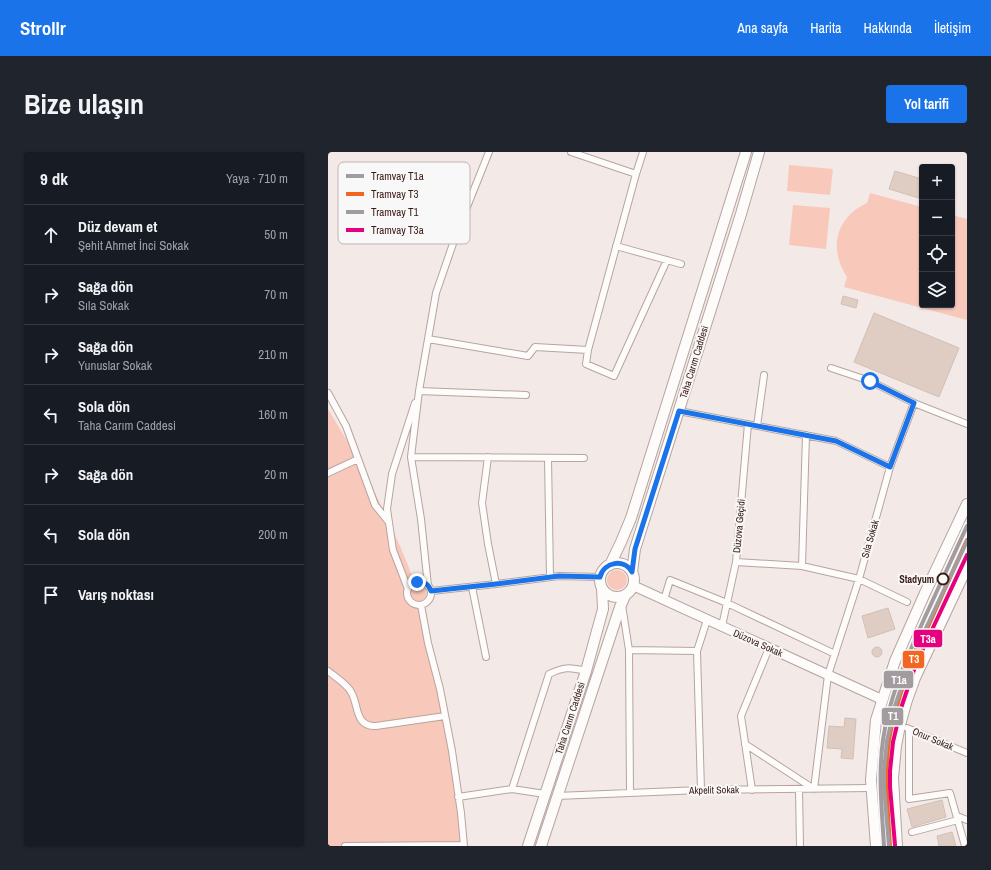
<!DOCTYPE html>
<html lang="tr">
<meta charset="utf-8">
<style>
:root{--surface:#171b24;--page:#20242c;--text:#f1f3f6;--muted:#9ea1a6;--line:#363941;--accent:#1a73e8}
body{margin:0;font-family:"Archivo Narrow",sans-serif;background:var(--page);color:var(--text)}
.controls{position:absolute;right:12px;top:12px;display:grid;overflow:hidden;border-radius:4px;box-shadow:0 1px 3px #0004}
.controls button{width:36px;height:36px;display:grid;place-items:center;padding:0;border:0;border-bottom:1px solid var(--line);background:var(--surface);color:var(--text);font:20px sans-serif}
.stop{position:absolute;width:12px;height:12px;margin:-9px;border:3px solid #1a73e8;border-radius:50%;background:#fff}
.stop.end{background:#1a73e8;border-color:#fff;box-shadow:0 1px 4px #0008}
.list{margin:0;padding:0;list-style:none}
h2{display:flex;justify-content:space-between;align-items:center;height:52px;margin:0;padding:0 16px;font-size:17px}
h2 small{font-size:13px;font-weight:400;color:var(--muted)}
.list li{display:grid;grid-template-columns:26px 1fr auto;gap:12px;align-items:center;box-sizing:border-box;height:60px;padding:0 16px;border-top:1px solid var(--line)}
.list b{display:block;font-size:15px;white-space:nowrap}
.list p{margin:0;font-size:13px;white-space:nowrap;color:var(--muted)}
.list em{font-size:13px;font-style:normal;color:var(--muted)}
.icon{flex:none;width:22px;height:22px;fill:none;stroke:currentColor;stroke-width:2;stroke-linecap:round;stroke-linejoin:round}
.map{position:relative;flex:none;width:639px;height:694px;overflow:hidden;border-radius:4px}
header{display:flex;align-items:center;gap:24px;box-sizing:border-box;height:56px;padding:0 20px;background:var(--accent);color:#fff}
header strong{font-size:19px}
nav{display:flex;gap:22px;margin-inline-start:auto;font-size:14px}
.intro{display:flex;align-items:center;justify-content:space-between;box-sizing:border-box;height:96px;padding:0 24px}
h1{margin:0;font-size:28px}
.button{padding:10px 18px;border-radius:4px;background:var(--accent);color:#fff;font-size:14px;font-weight:700}
main{display:flex;gap:24px;padding:0 24px}
aside{flex:1;background:var(--surface);border-radius:4px;box-shadow:0 1px 3px #0004}
.map>svg:first-child{display:block}
</style>
<header>
<strong>Strollr</strong>
<nav><a>Ana sayfa</a><a>Harita</a><a>Hakkında</a><a>İletişim</a></nav>
</header>
<div class="intro"><h1>Bize ulaşın</h1><a class="button">Yol tarifi</a></div>
<main>
<aside>
<h2>9 dk<small>Yaya · 710 m</small></h2>
<ul class="list">
<li><svg class="icon" aria-label="ahead" viewBox="0 0 24 24"><path d="M12 20V5M6 11l6-6 6 6"/></svg><div><b>Düz devam et</b><p>Şehit Ahmet İnci Sokak</p></div><em>50 m</em></li>
<li><svg class="icon" aria-label="right" viewBox="0 0 24 24"><path d="M7 20v-9h11M14 6l5 5-5 5"/></svg><div><b>Sağa dön</b><p>Sıla Sokak</p></div><em>70 m</em></li>
<li><svg class="icon" aria-label="right" viewBox="0 0 24 24"><path d="M7 20v-9h11M14 6l5 5-5 5"/></svg><div><b>Sağa dön</b><p>Yunuslar Sokak</p></div><em>210 m</em></li>
<li><svg class="icon" aria-label="left" viewBox="0 0 24 24"><path d="M17 20v-9H6M10 6l-5 5 5 5"/></svg><div><b>Sola dön</b><p>Taha Carım Caddesi</p></div><em>160 m</em></li>
<li><svg class="icon" aria-label="right" viewBox="0 0 24 24"><path d="M7 20v-9h11M14 6l5 5-5 5"/></svg><div><b>Sağa dön</b></div><em>20 m</em></li>
<li><svg class="icon" aria-label="left" viewBox="0 0 24 24"><path d="M17 20v-9H6M10 6l-5 5 5 5"/></svg><div><b>Sola dön</b></div><em>200 m</em></li>
<li><svg class="icon" aria-label="arrive" viewBox="0 0 24 24"><path d="M6 21V4h12l-3 4 3 4H6"/></svg><div><b>Varış noktası</b></div></li>
</ul>
</aside>
<div class="map">
<svg width="639" height="694" viewBox="0 0 639 694">
<rect width="100%" height="100%" fill="#f3eae7"/>
<path fill="#f8c8bb" d="M461,13L505,17L502,43L459,39Z
M542,41L594,55V153H624V63L639,67V168L516,135L519,125C500,97 508,65 539,51Z
M465,53L502,56L498,97L461,93Z
M0,257C35,314 65,372 88,434H94L98,438C100,444 97,447 93,449L118,576L135,694H0Z
M279 428a10 10 0 1 1 20 0a10 10 0 1 1-20 0Z"/>
<path fill="#dfcdc3" stroke="#d1c0b6" d="M567,19L594,27V47L561,37Z
M515,144L530,148L528,156L513,152Z
M546,161L631,196L611,245L526,210Z
M560,456L567,477L540,486L534,464Z
M544 500a5 5 0 1 1 10 0a5 5 0 1 1-10 0Z
M517,566L528,567L525,607L513,606L514,597L499,596L501,574L516,575Z
M614,648L618,665L584,675L579,657Z
M624,680L628,694H611L609,684Z"/>
<g fill="none" stroke-linecap="round" stroke-linejoin="round">
<defs>
<path id="street" d="M243,0L308,22
M315,0L308,22L260,198L258,212L286,224L339,108
M288,94L353,112
M100,187L200,204L207,195L260,198
M503,216L542,229L586,251L639,272
M91,239L198,243
M0,241L18,274L47,353L60,369
M351,259L508,289L562,315
M429,274L436,223
M83,305L256,306
M160,305L154,351L160,392L168,432
M220,306L222,425
M0,321L30,307
M408,410L474,414L531,427L579,450
M474,414L478,283
M79 441a12 12 0 1 1 24 0a12 12 0 1 1-24 0Z
M100,434L93,367L83,305L91,239L108,141L129,80L161,0
M144,435L158,505
M80,437L65,398L59,357L64,322L87,251
M103,439L168,432L231,424L273,425
M336,448L342,428L399,451L507,502
M93,453L100,491L112,537L124,599L133,661L136,694
M294,453L301,498L302,641
M394,474L408,410L420,272
M301,498L369,499
M0,519C6,524 20,533 23,540C31,552 26,575 48,574L117,564
M579,576L639,601
M581,577V647L622,641L637,694
M417,592L486,637L500,523L531,427L562,315L586,251
M184,637L221,522C236,515 241,515 258,519
M471,637L472,694
M373,638L369,499L379,468
M424,638L413,564L441,496
M229,644L373,638L543,636
M130,645L184,637L217,642
M629,664L639,668
M584,680L630,668
M17,694L136,693"/>
<path id="secondary" d="M306,434L555,548"/>
<path id="primary" d="M272 428a17 17 0 1 1 34 0a17 17 0 1 1-34 0Z
M282,413L293,390L303,366L418,0
M304,420L307,397L413,62L431,0
M200,694L258,519L275,457L274,436
M213,694L292,455L297,444
M548,694L543,628L548,568L567,509L597,441L639,352
M569,694L565,626L568,594L572,573L579,548L587,526L639,415"/>
</defs>
<use href="#street" stroke="#b6a49f" stroke-width="8"/>
<use href="#secondary" stroke="#b6a49f" stroke-width="11"/>
<use href="#primary" stroke="#b6a49f" stroke-width="12"/>
<use href="#street" stroke="#fdfcfb" stroke-width="6"/>
<use href="#secondary" stroke="#fdfcfb" stroke-width="9"/>
<use href="#primary" stroke="#fdfcfb" stroke-width="10"/>
<defs>
<path id="tram-1" d="M556,694C554,659 550,623 555,588C561,545 579,505 597,465C611,435 625,404 639,374"/>
<path id="tram-2" d="M562,694C560,659 556,623 561,588C568,545 585,507 603,468C615,441 627,414 639,388"/>
<path id="tram-3" d="M561,694L556,635V619L559,589L567,554L582,510L639,389"/>
<path id="tram-4" d="M567,693L562,635V619L565,590L573,556L588,512L639,403"/>
</defs>
<use href="#tram-1" stroke="#f8f8f8" stroke-width="7"/>
<use href="#tram-2" stroke="#f8f8f8" stroke-width="7"/>
<use href="#tram-3" stroke="#f8f8f8" stroke-width="7"/>
<use href="#tram-4" stroke="#f8f8f8" stroke-width="7"/>
<use href="#tram-1" stroke="#a39c9e" stroke-width="4"/>
<use href="#tram-2" stroke="#f26522" stroke-width="4"/>
<use href="#tram-3" stroke="#a39c9e" stroke-width="4"/>
<use href="#tram-4" stroke="#e5007d" stroke-width="4"/>
</g>
<g fill="none" stroke-linecap="round" stroke-linejoin="round">
<path stroke="#1a73e8" stroke-width="5" d="M89,430C96,429 101,433 103,439L168,432L231,424L272,425C276,410 296,406 304,420L307,397L351,259L508,289L562,315L586,251L542,229"/>
</g>
<circle fill="#f8f8f8" stroke="#391912" stroke-width="2" cx="615" cy="427" r="5.5"/>
<g text-anchor="middle" dominant-baseline="central" stroke-width="4" stroke-linejoin="round" paint-order="stroke">
<g font-size="10" fill="#391912" stroke="#f8f8f8">
<text transform="translate(366 210) rotate(-73)">Taha Carım Caddesi</text>
<text transform="translate(411 374) rotate(-85)">Düzova Geçidi</text>
<text transform="translate(542 387) rotate(-74)">Sıla Sokak</text>
<text transform="translate(430 491) rotate(24)">Düzova Sokak</text>
<text transform="translate(242 566) rotate(-72)">Taha Carım Caddesi</text>
<text transform="translate(605 587) rotate(23)">Onur Sokak</text>
<text transform="translate(386 638) rotate(-1)">Akpelit Sokak</text>
</g>
<g font-size="10" font-weight="bold" fill="#391912" stroke="#f8f8f8" text-anchor="end">
<text x="606" y="427">Stadyum</text>
</g>
</g>
<rect x="10" y="10" width="132" height="82" rx="6" fill="#f8f8f8" stroke="#bfb5b3" stroke-width="1"/>
<rect x="18" y="22" width="18" height="4" fill="#a39c9e"/>
<rect x="18" y="40" width="18" height="4" fill="#f26522"/>
<rect x="18" y="58" width="18" height="4" fill="#a39c9e"/>
<rect x="18" y="76" width="18" height="4" fill="#e5007d"/>
<g font-size="11" fill="#391912">
<text x="43" y="28">Tramvay T1a</text>
<text x="43" y="46">Tramvay T3</text>
<text x="43" y="64">Tramvay T1</text>
<text x="43" y="82">Tramvay T3a</text>
</g>
<g stroke="#f8f8f8" stroke-width="1.5">
<rect x="585" y="477" width="30" height="19" rx="4" fill="#e5007d"/>
<rect x="574" y="498" width="23" height="19" rx="4" fill="#f26522"/>
<rect x="555" y="518" width="31" height="19" rx="4" fill="#a39c9e"/>
<rect x="553" y="555" width="23" height="19" rx="4" fill="#a39c9e"/>
</g>
<g font-size="11" text-anchor="middle" font-weight="bold" fill="#fff">
<text x="600" y="491">T3a</text>
<text x="586" y="511">T3</text>
<text x="571" y="532">T1a</text>
<text x="565" y="568">T1</text>
</g>
</svg>
<div class="controls">
<button>+</button>
<button>−</button>
<button><svg class="icon" aria-label="locate" viewBox="0 0 24 24"><circle cx="12" cy="12" r="6"/><path d="M12 2v4M12 18v4M2 12h4M18 12h4"/></svg></button>
<button><svg class="icon" aria-label="layers" viewBox="0 0 24 24"><path d="M12 4l9 5-9 5-9-5zM3 14l9 5 9-5"/></svg></button>
</div>
<div class="stop" style="left:542px;top:229px"></div>
<div class="stop end" style="left:89px;top:430px"></div>
</div>
</main>
